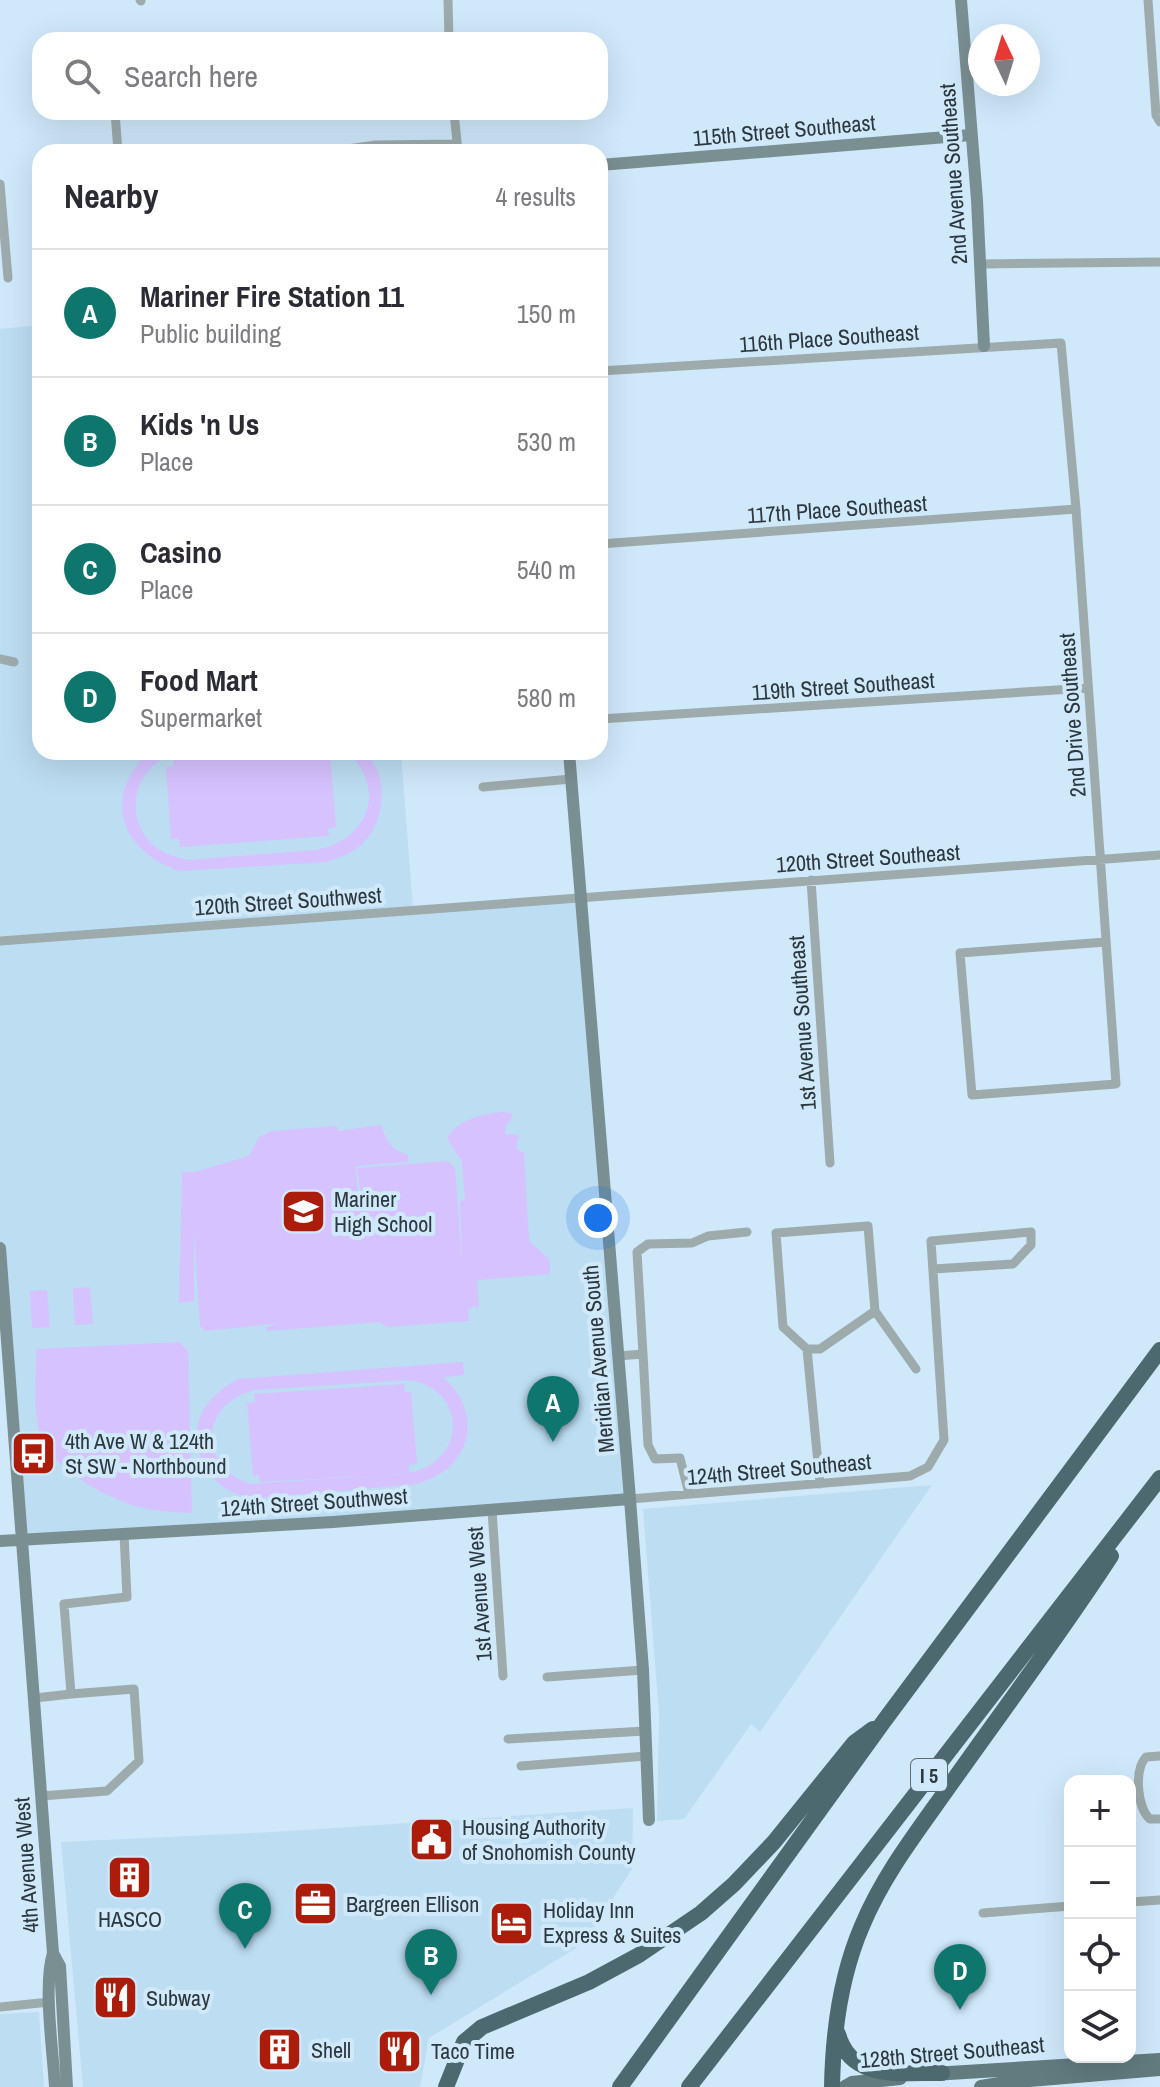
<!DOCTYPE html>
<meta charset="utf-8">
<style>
:root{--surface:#fff;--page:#f2f2f3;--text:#2b2b33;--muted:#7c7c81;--line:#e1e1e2;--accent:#0f766e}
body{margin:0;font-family:"Archivo Narrow",sans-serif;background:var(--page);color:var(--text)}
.controls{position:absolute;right:24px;bottom:24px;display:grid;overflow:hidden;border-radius:16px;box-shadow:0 8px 32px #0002}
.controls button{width:72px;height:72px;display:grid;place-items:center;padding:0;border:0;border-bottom:2px solid var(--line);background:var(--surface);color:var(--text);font:40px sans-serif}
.compass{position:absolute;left:968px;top:24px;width:72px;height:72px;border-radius:50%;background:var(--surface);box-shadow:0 8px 32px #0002;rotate:356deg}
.you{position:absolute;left:598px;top:1218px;width:28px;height:28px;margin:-20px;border:6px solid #fff;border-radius:50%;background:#1a73e8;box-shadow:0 0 0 12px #1a73e833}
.badge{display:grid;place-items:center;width:52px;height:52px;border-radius:50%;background:var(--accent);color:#fff;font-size:26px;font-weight:700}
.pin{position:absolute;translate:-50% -66px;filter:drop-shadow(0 2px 4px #0008)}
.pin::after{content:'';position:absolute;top:42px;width:28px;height:24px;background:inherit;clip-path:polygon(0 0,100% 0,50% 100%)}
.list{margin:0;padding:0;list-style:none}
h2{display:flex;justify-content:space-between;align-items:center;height:104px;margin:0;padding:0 32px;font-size:34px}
h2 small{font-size:26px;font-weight:400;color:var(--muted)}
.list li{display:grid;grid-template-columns:52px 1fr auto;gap:24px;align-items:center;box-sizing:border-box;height:128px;padding:0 32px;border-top:2px solid var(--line)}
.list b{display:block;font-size:30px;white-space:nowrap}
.list p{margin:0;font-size:26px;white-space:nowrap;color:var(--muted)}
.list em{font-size:26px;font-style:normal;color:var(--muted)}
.icon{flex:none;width:44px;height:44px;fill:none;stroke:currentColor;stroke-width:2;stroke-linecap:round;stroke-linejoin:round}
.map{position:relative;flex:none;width:1160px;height:2087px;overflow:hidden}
.search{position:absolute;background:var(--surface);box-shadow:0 8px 32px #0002;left:32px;top:32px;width:576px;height:88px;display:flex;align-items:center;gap:20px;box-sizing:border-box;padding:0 28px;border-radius:24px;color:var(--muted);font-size:30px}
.panel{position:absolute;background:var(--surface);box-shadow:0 8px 32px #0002;left:32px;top:144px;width:576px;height:616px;border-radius:24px}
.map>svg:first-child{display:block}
</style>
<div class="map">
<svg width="1160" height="2087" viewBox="0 0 1160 2087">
<rect width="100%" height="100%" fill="#cfe8fa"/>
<path fill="#bdddf2" d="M40,325V752H401L413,909L580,899L630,1499L23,1539L0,1248V329Z
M932,1485L760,1732L751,1724L684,1819L657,1821L659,1713L643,1509Z
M633,1808L632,1869L583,1944L429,2038L420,2087H83L61,1842L274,1832Z
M39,2012L44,2087H0V2014Z"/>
<path fill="#d6c2ff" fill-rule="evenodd" d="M145,752H178C136,763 120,815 154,846C164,854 176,857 188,860L315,850C367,841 389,790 347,752H365C388,774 386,816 366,840C355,852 341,857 327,862L180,871C145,860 115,832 124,791C128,776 138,765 145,752Z
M256,752L330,754L336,827L328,828L329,836L180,847L179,839H171L166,767L174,766L173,758Z
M501,1112L512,1113L511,1120L506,1125L505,1134L519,1135L516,1148L524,1153L529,1241L550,1260V1274L477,1280L479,1308L474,1306L468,1310L469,1321L388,1327L379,1322L267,1331L266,1327L281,1323L205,1331L200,1326L194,1229V1301L179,1303L182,1172H195L249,1156L259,1137L272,1131L337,1126L338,1131L381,1125C387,1142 391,1150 408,1155V1162L356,1166L358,1197L363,1212L357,1168L448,1161L455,1168L462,1261L460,1201L465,1200L462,1162L447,1138C459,1119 479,1115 501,1112Z
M90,1287L93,1324L75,1325L73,1288Z
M47,1290L50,1327L32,1328L30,1291Z
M180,1342L188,1352L192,1513C177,1512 159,1512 143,1508C112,1501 57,1472 43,1441C31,1415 37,1377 36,1349Z
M463,1362L464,1375L443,1377C488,1417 468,1474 411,1485C374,1488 338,1491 301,1494C282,1496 259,1501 240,1495C214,1487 197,1462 197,1435C197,1409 216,1391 238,1379ZM409,1380C468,1389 467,1462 409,1473V1465L417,1464L411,1392H405L404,1384L254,1394L255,1402L247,1403L253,1476L259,1475L260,1482L402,1474L251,1484C196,1467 200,1403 255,1390Z"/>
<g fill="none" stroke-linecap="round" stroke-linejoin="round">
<path stroke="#9dabad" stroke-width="9" d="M140,0L141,1
M448,0L449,40
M1148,0L1156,115L1160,122
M115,112L118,152
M454,112L458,152
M326,152L376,145L456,144
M0,184L8,278
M980,264L1160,262
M600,371L1061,343L1076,509L1116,1084L972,1095L960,953L1106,942
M600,544L1076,509
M0,659L14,662
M600,719L1088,688
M483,787L571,779
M811,880L830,1163
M0,941L1160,855
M875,1311L916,1369
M807,1349H820L875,1311L868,1226L776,1233L783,1327L807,1349L820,1484
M643,1354L637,1252L648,1244L692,1243L708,1236L747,1232
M618,1356L643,1354L648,1445L655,1459L680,1458L689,1494
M630,1499L910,1476L928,1467L944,1440L931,1241L1031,1232V1245L1013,1264L933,1269
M492,1510L503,1676
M547,1677L643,1670
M35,1698L71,1694
M508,1739L645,1731
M1160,1756L1146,1757C1134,1770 1137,1808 1150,1819H1160
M521,1766L646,1756
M41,1796L107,1791L139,1761L134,1689L71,1694L64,1604L127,1597L124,1534
M1130,1902L1160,1900
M983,1913L1070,1906
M0,2007L50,2002"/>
<path stroke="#7a8f92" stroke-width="12" d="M961,0L977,200L984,346
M600,165L971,135
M569,752L630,1499L643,1670L649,1820
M0,1248L53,1953C43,1986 53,2050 55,2087
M0,1541L333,1522L630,1499
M53,1953L60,1966L67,2087"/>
<path stroke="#617b7f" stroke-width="14" d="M933,2074L1160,2060
M845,2087L852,2083L900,2078
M981,2087L1018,2081L1160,2069"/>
<path stroke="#4b696e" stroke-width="16" d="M838,2034C851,2082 902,2072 942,2073
M446,2087L464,2042L482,2027L589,1982L639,1955L701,1913L734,1884L774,1842L854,1743L873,1729
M620,2087L884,1721L1160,1350
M689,2087L1160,1478
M832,2087C833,2032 840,1977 862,1926C884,1873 920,1828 953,1781C1006,1706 1061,1633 1111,1556"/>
</g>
<defs>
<symbol id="school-square" viewBox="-11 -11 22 22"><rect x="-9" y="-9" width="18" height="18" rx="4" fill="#ac1c0a" stroke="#cfe8fa"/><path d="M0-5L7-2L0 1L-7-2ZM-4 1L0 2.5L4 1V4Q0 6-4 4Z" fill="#fff"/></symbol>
<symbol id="bus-square" viewBox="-11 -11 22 22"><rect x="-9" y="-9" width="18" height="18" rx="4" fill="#ac1c0a" stroke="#cfe8fa"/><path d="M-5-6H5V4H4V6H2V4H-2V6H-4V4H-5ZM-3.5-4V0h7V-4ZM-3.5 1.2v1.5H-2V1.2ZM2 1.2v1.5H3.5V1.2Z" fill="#fff"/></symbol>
<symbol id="civic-square" viewBox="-11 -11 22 22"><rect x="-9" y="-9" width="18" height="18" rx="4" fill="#ac1c0a" stroke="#cfe8fa"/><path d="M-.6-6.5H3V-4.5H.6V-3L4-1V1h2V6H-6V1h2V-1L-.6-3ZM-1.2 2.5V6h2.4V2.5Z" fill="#fff"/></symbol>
<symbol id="building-square" viewBox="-11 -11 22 22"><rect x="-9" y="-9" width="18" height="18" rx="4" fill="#ac1c0a" stroke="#cfe8fa"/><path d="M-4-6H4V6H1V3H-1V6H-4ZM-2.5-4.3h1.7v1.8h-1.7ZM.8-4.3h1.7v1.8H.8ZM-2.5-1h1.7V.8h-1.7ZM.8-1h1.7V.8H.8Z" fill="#fff"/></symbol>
<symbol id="office-square" viewBox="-11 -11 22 22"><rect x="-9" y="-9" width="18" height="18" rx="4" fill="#ac1c0a" stroke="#cfe8fa"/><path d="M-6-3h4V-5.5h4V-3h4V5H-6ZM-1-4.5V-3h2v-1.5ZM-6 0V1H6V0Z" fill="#fff"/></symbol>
<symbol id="hotel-square" viewBox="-11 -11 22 22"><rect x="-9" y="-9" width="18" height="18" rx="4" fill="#ac1c0a" stroke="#cfe8fa"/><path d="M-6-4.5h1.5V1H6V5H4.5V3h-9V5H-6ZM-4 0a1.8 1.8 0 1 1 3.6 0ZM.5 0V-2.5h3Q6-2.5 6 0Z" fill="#fff"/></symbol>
<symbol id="restaurant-square" viewBox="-11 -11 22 22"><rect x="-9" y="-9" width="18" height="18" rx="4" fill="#ac1c0a" stroke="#cfe8fa"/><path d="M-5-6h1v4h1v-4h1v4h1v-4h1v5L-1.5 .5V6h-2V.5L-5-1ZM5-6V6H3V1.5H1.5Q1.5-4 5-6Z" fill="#fff"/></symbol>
</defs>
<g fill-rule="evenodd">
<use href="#school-square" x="278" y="1186" width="51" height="51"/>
<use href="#bus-square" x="8" y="1428" width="51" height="51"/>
<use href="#civic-square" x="406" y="1814" width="51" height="51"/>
<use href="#building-square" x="104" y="1852" width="51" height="51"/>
<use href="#office-square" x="290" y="1878" width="51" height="51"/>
<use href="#hotel-square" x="486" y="1898" width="51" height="51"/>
<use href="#restaurant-square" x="90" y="1972" width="51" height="51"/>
<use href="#building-square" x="254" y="2024" width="51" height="51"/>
<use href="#restaurant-square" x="374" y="2026" width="51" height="51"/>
</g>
<g text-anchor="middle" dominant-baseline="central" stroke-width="8" stroke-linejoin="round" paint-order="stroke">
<rect fill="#cfe8fa" stroke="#5e6c76" stroke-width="2" x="911" y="1759" width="36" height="32" rx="6"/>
<g font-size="20" font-weight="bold" fill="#2d373e">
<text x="929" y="1775">I 5</text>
</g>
<g font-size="22" fill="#2d373e" stroke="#cfe8fa">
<text transform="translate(784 130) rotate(-5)">115th Street Southeast</text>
<text transform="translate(953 174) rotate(-94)">2nd Avenue Southeast</text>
<text transform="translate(829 338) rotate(-4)">116th Place Southeast</text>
<text transform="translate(837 509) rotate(-4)">117th Place Southeast</text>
<text transform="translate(843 686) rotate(-4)">119th Street Southeast</text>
<text transform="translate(1072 715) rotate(-94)">2nd Drive Southeast</text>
<text transform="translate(868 858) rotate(-4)">120th Street Southeast</text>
<text transform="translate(288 901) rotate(-4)">120th Street Southwest</text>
<text transform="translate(802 1023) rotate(-94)">1st Avenue Southeast</text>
<text transform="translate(598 1359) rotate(-95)">Meridian Avenue South</text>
<text transform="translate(779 1469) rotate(-5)">124th Street Southeast</text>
<text transform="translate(314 1502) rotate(-4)">124th Street Southwest</text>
<text transform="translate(479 1594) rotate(-94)">1st Avenue West</text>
<text transform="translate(26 1865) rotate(-94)">4th Avenue West</text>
<text transform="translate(952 2052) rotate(-5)">128th Street Southeast</text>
</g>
<g font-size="22" fill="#2d373e" stroke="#cfe8fa" text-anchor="start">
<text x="334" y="1199">Mariner<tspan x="334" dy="25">High School</tspan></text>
<text x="65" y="1441">4th Ave W &amp; 124th<tspan x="65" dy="25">St SW - Northbound</tspan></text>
<text x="462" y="1827">Housing Authority<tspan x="462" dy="25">of Snohomish County</tspan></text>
<text x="346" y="1904">Bargreen Ellison</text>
<text x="543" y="1910">Holiday Inn<tspan x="543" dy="25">Express &amp; Suites</tspan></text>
<text x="130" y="1919" text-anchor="middle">HASCO</text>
<text x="146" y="1998">Subway</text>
<text x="311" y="2050">Shell</text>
<text x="431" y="2051">Taco Time</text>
</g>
</g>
</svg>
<div class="controls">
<button>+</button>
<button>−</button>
<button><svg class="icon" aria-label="locate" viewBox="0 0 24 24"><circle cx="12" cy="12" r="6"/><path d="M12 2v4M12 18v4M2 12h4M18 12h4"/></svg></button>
<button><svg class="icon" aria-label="layers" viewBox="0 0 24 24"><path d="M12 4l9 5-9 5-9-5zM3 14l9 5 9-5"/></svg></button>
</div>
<svg class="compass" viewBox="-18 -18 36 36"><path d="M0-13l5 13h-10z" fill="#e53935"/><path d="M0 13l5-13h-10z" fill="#7c7c81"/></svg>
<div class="you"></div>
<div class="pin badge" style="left:553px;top:1442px">A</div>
<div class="pin badge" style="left:431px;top:1995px">B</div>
<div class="pin badge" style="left:245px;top:1949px">C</div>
<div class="pin badge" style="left:960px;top:2010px">D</div>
<div class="search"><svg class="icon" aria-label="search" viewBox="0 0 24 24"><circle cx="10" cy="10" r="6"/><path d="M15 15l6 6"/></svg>Search here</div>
<section class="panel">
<h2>Nearby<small>4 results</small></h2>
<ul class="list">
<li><span class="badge">A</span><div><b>Mariner Fire Station 11</b><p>Public building</p></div><em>150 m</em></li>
<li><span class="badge">B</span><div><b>Kids 'n Us</b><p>Place</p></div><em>530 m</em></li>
<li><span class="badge">C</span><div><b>Casino</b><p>Place</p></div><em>540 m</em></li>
<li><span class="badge">D</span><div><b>Food Mart</b><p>Supermarket</p></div><em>580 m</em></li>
</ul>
</section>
</div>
